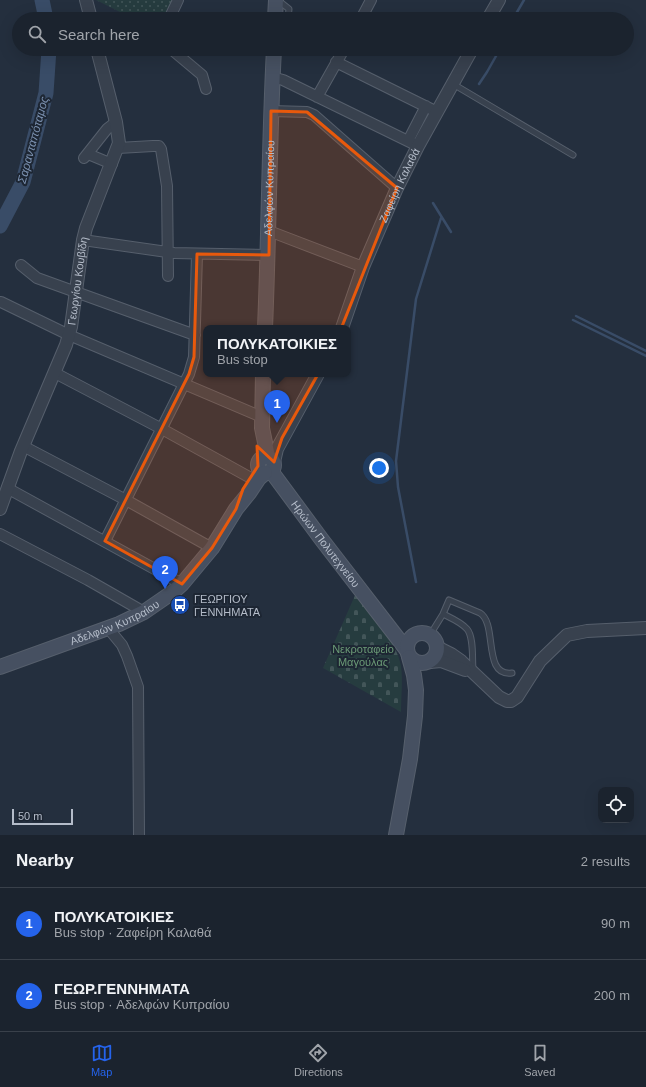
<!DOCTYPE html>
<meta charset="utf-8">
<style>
:root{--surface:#1b232e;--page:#282f3a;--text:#f1f3f6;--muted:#a0a4aa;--line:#39404a;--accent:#2563eb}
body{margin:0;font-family:Arial,sans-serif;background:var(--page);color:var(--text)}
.controls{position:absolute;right:12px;bottom:12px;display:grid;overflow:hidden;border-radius:8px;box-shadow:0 4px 16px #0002}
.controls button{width:36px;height:36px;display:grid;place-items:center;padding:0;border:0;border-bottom:1px solid var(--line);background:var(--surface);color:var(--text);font:20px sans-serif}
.scale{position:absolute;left:12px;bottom:10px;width:61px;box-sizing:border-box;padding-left:4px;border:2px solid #b4bcc9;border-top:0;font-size:11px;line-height:14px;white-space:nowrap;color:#b4bcc9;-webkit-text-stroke:3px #1d2633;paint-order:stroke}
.you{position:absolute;left:379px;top:468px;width:14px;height:14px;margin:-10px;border:3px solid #fff;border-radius:50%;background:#1a73e8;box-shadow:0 0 0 6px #1a73e833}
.badge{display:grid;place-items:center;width:26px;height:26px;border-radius:50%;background:var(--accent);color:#fff;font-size:13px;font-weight:700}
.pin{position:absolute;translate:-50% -33px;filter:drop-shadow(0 1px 2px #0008)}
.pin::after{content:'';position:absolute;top:21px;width:14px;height:12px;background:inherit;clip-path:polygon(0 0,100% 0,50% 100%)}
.popup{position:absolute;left:203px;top:325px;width:148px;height:52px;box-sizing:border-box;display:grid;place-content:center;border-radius:8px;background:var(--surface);filter:drop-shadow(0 1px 3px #0005);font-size:13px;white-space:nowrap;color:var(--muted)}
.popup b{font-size:15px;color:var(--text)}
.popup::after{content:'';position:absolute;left:50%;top:100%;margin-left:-8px;border:8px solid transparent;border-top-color:var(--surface)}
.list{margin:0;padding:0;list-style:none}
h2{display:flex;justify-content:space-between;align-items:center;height:52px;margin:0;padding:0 16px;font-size:17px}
h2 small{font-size:13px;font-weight:400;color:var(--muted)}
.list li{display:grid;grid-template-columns:26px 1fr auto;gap:12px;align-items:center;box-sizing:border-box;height:72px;padding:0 16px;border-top:1px solid var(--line)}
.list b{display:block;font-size:15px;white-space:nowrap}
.list p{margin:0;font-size:13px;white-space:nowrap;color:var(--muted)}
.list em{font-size:13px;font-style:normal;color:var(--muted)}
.icon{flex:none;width:22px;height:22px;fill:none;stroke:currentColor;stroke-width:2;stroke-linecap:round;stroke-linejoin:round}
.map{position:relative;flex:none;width:646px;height:835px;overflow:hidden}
.search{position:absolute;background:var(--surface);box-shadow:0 4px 16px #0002;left:12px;right:12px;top:12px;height:44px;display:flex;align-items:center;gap:10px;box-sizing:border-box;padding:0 14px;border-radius:22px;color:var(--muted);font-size:15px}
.sheet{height:196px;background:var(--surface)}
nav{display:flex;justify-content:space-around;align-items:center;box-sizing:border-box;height:56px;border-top:1px solid var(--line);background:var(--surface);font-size:11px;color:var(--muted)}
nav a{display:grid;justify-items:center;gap:2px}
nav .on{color:var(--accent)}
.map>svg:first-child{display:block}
</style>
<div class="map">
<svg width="646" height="835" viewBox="0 0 646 835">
<defs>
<pattern id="grass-dots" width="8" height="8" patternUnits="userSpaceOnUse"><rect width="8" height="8" fill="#263c3f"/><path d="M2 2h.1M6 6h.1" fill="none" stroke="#435659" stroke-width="1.8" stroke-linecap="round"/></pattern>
<pattern id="cemetery-stones" width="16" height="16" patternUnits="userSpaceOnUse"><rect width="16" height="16" fill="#263c3f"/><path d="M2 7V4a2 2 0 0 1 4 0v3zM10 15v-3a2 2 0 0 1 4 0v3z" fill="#435659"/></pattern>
</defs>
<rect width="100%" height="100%" fill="#242f3e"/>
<path fill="url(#grass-dots)" d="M96,0H173L164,19H134Z"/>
<path fill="url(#cemetery-stones)" d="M356,593C370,613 397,642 401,666C403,681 401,697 401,712L323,668Z"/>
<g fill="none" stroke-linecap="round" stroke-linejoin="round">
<path stroke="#394c67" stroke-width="2.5" d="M513,19L524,0
M479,84L487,72L500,49
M433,203L451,232
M576,316L646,351
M573,320L646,356
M416,582L398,487L396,461L416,299L441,218"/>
<path stroke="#394c67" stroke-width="15" d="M42,0L46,19
M0,226L23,182L46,93L49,49"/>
<defs>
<path id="service" d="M279,1L289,9L288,19
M453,84L573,155
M443,614C451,618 461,622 467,629C474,637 472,659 473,669
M430,635L443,614L449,600L480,613C498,624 482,677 512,673"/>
<path id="minor" d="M169,19L178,0
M361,19L371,0
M171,49L202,75L206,89
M336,62L437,112
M272,77L283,80L418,146
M317,97L344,49
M271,111L307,112L314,115L397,188
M408,141L426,106
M118,148L153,146H159L161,149L167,186L168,276
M88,154L112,164
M84,158L107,129L116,122
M269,231L363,267
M83,240L174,253L269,255
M21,265L37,278L195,335
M1,302L69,335L262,417
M55,373L162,429L249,477
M23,446L126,500L212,548
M7,488L182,584
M0,534L88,580L144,612
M105,541L189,374L194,357L197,254
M108,628L122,645L127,656L138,687L139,835"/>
<g id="tertiary">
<path d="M86,0L91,19"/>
<path d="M488,19L499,0"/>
<path id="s1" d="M342,328L363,267L397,188L418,146L472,49"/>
<path d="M274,462L277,449L318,374"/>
<path id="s2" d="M0,509L21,451L66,345L71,327L83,240L86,228L119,143L116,122L97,49"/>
<path d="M437,647L451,654L461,661L499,697L507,701H511L517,697L540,661L567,635L587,631L646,628"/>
<path d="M430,662L441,661L465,670"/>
</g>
<g id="secondary">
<path d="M275,19L276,0"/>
<path id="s3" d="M265,328C269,235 269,142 274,49"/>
<path d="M263,374L262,428L268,457"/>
<circle cx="266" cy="465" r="8"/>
<path id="s4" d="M271,471L322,540L406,649"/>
<circle cx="422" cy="648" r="15"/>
<path id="s5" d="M0,667L119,624L144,612L173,592L182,584L212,548L236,509L249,493L259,478L265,473"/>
<path d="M396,835L410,759L415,716L416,690L414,675L409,657"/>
</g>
</defs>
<use href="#service" stroke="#565f6c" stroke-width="7"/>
<use href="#minor" stroke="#565f6c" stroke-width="12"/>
<use href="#tertiary" stroke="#565f6c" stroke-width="14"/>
<use href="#secondary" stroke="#565f6c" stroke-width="16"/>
<use href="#service" stroke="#38414e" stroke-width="5"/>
<use href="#minor" stroke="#38414e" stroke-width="10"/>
<use href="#tertiary" stroke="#38414e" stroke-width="12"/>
<use href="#secondary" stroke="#465061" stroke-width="14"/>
</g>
<path fill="#e8590c" fill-opacity="0.2" stroke="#e8590c" stroke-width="3" stroke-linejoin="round" d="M271,111L307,112L397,188L335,344L282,438L274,462L257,446L258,466L243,489L236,509L212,548L182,584L105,541L189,374L194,357L197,254L269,255Z"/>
<defs>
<symbol id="bus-disc" viewBox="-11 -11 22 22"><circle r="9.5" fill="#1a4fb4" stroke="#1d2633"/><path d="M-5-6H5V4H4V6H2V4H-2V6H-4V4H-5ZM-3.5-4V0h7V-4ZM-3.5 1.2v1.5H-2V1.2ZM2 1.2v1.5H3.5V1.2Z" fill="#fff"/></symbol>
</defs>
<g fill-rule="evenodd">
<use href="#bus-disc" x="169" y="594" width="22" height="22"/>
</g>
<g text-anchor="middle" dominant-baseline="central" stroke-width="4" stroke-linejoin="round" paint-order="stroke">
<g font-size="11" fill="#b4bcc9" stroke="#1d2633">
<text stroke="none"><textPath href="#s1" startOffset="154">Ζαφείρη Καλαθά</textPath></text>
<text stroke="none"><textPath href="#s3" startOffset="140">Αδελφών Κυπραίου</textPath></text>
<text stroke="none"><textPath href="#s2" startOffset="242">Γεωργίου Κουβίδη</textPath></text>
<text stroke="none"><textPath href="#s4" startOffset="91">Ηρώων Πολυτεχνείου</textPath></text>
<text stroke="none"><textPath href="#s5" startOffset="123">Αδελφών Κυπραίου</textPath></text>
</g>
<g font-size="11" fill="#b4bcc9" stroke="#1d2633" text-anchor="start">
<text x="194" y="599">ΓΕΩΡΓΙΟΥ<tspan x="194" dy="13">ΓΕΝΝΗΜΑΤΑ</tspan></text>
</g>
<g font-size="11" fill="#6b9a76" stroke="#1d2633">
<text x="363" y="649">Νεκροταφείο<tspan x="363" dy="13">Μαγούλας</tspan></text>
</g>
<g font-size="12" font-style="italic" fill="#7c92b1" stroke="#1d2633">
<text transform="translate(33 140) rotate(-75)">Σαρανταπόταμος</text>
</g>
</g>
</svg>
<div class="controls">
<button><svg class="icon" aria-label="locate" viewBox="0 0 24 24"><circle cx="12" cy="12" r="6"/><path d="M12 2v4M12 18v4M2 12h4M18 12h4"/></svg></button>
</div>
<div class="scale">50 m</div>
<div class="you"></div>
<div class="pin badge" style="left:277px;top:423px">1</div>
<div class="popup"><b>ΠΟΛΥΚΑΤΟΙΚΙΕΣ</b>Bus stop</div>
<div class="pin badge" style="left:165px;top:589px">2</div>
<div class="search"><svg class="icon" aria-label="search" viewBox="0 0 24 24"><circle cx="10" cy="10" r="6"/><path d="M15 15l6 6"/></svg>Search here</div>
</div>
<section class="sheet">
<h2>Nearby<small>2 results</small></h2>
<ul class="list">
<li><span class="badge">1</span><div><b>ΠΟΛΥΚΑΤΟΙΚΙΕΣ</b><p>Bus stop · Ζαφείρη Καλαθά</p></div><em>90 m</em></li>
<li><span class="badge">2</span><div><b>ΓΕΩΡ.ΓΕΝΝΗΜΑΤΑ</b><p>Bus stop · Αδελφών Κυπραίου</p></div><em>200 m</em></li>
</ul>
</section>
<nav>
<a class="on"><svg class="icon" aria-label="map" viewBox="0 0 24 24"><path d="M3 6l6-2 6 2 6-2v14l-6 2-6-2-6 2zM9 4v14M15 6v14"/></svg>Map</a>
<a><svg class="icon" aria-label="directions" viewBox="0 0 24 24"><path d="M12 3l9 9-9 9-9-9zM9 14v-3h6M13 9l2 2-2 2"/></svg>Directions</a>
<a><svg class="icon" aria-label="saved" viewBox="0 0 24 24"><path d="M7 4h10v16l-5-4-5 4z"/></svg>Saved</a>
</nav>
